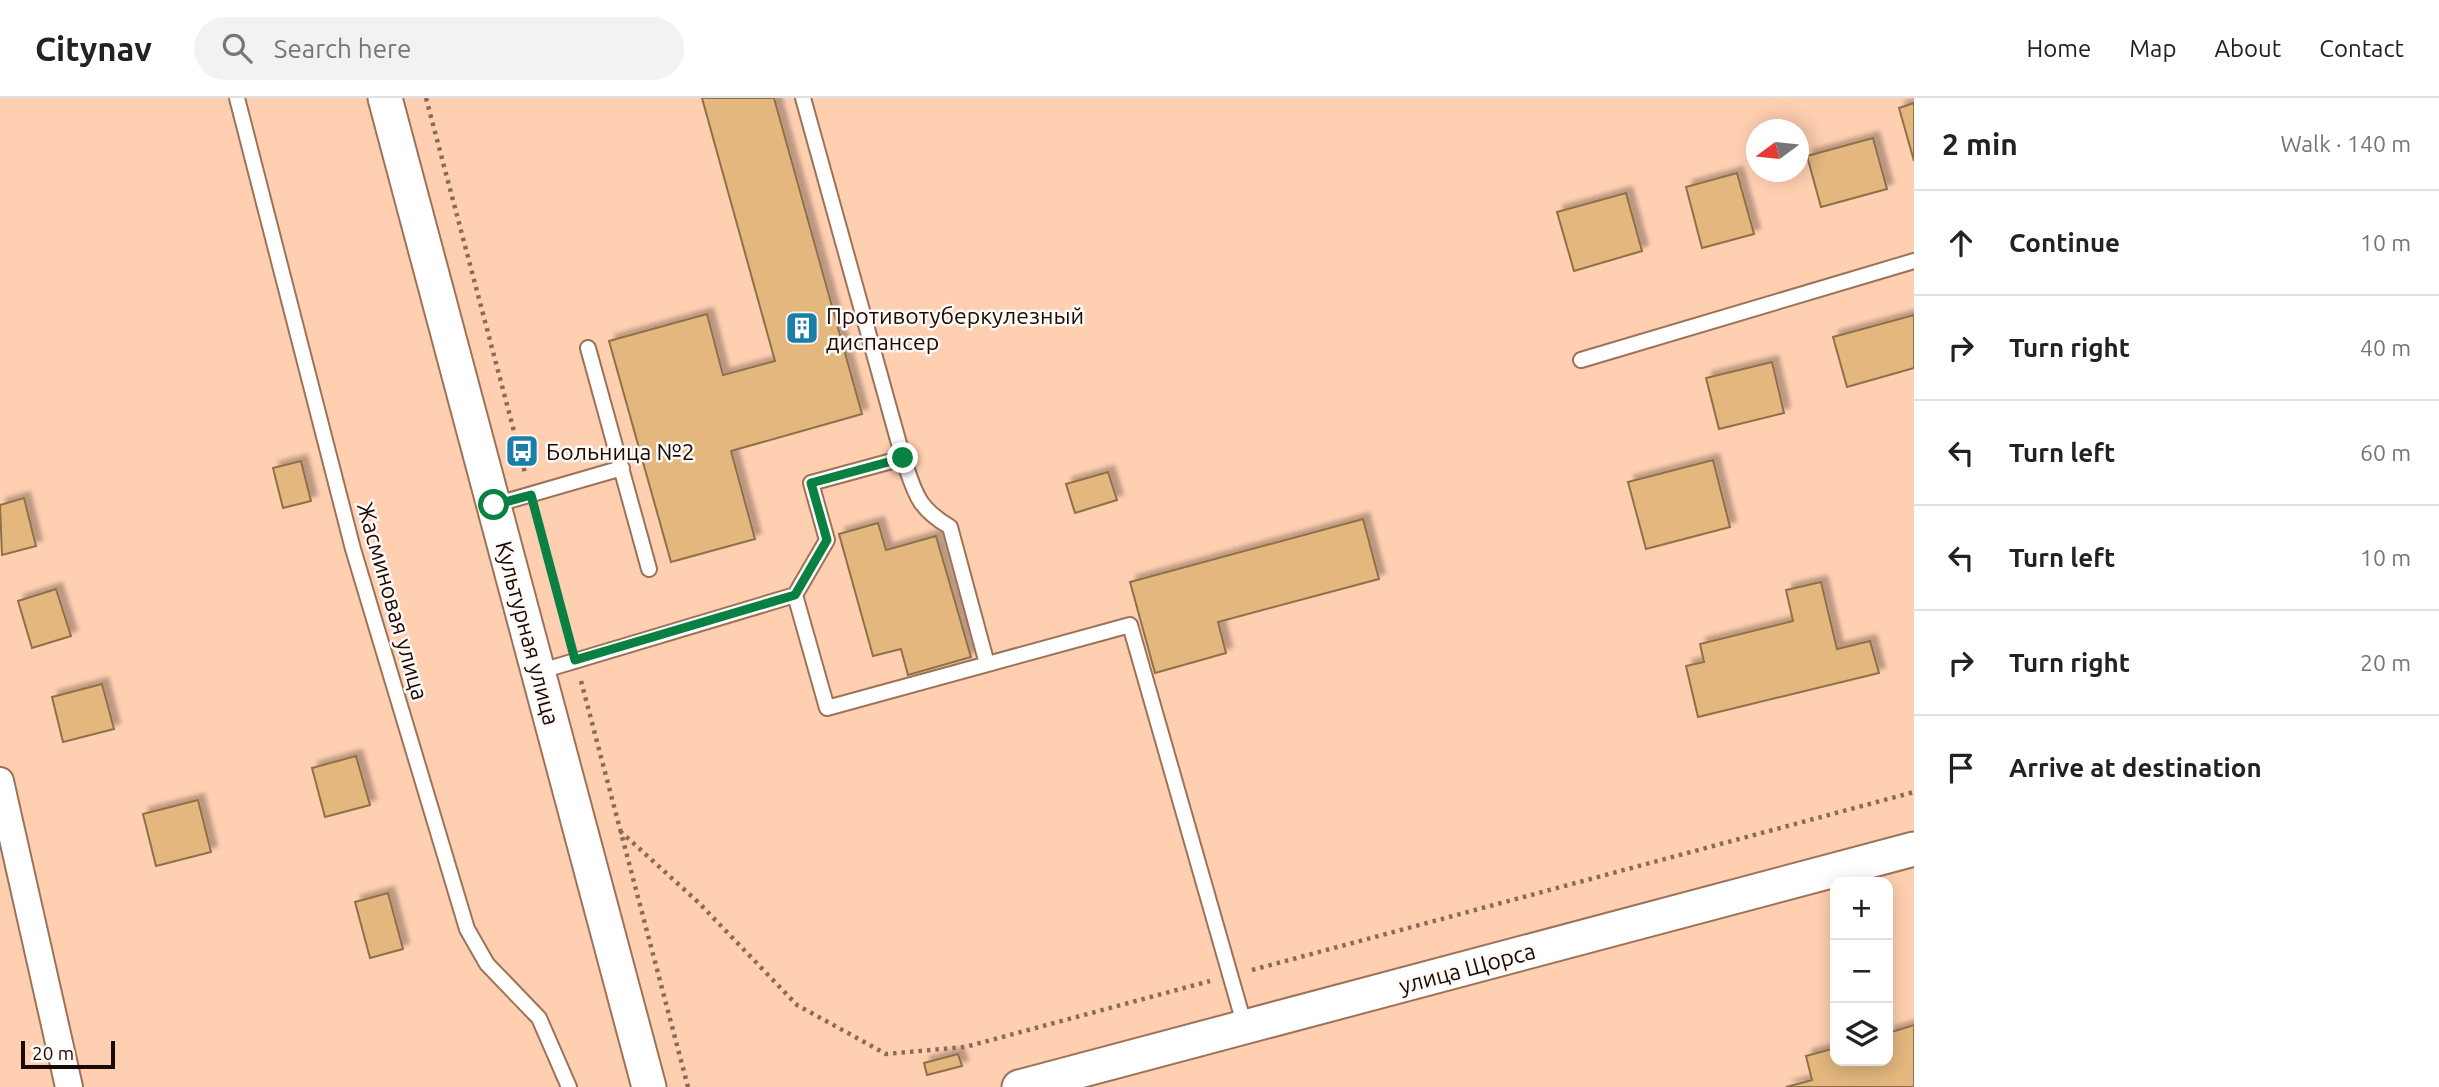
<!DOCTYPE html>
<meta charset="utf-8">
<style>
:root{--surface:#fff;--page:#f2f2f2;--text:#222;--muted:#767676;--line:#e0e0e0}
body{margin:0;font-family:Ubuntu,sans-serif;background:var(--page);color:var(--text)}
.controls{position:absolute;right:21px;bottom:21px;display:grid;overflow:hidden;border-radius:14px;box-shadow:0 4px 18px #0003}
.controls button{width:63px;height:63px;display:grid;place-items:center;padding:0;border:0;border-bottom:2px solid var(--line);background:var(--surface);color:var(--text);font:35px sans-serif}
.compass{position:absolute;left:1746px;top:21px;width:63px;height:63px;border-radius:50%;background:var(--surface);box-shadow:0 4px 18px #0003;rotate:255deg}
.scale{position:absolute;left:21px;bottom:18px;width:94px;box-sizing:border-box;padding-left:7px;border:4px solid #1a0a02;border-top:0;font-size:19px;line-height:24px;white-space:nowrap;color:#1a0a02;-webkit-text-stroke:5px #fffaf7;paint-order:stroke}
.stop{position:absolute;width:21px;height:21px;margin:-16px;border:5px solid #0b8043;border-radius:50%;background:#fff}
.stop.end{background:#0b8043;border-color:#fff;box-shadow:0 2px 7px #0008}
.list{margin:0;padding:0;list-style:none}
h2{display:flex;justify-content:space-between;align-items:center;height:91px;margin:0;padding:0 28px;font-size:30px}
h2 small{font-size:23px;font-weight:400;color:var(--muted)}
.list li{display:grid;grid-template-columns:46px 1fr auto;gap:21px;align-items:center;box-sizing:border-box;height:105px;padding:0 28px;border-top:2px solid var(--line)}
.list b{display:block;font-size:26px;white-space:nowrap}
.list em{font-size:23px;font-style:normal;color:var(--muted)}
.icon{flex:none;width:38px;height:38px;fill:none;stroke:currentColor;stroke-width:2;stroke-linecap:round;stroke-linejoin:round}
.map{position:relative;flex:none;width:1914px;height:989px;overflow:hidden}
header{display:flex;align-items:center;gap:42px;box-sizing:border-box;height:98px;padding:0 35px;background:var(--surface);border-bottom:2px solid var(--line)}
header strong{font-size:33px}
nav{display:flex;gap:38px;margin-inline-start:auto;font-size:24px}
.search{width:490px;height:63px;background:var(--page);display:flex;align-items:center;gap:18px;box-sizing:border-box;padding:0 24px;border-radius:38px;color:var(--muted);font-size:26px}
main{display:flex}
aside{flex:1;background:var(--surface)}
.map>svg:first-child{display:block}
</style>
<header>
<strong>Citynav</strong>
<div class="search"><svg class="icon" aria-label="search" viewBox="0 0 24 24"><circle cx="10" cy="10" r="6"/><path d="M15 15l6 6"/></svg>Search here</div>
<nav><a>Home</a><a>Map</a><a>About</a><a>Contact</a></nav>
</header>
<main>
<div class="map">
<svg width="1914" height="989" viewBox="0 0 1914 989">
<defs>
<filter id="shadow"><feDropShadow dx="6" dy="-6" stdDeviation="2" flood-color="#0004"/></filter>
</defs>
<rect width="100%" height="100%" fill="#ffcfb1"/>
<path fill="#e3b77e" stroke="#8e7048" stroke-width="2" filter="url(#shadow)" d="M702,0H774L862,316L731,353L755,441L671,464L609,243L707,216L723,277L775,263Z
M1914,5V63L1899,10Z
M1873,40L1887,91L1821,109L1807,58Z
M1737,75L1754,136L1702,150L1686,89Z
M1626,95L1642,153L1574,173L1557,114Z
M1914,217V270L1847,289L1833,239Z
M1772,264L1784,315L1719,331L1706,280Z
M1713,362L1730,429L1646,451L1628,384Z
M301,363L311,403L283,410L273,370Z
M1108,374L1117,402L1075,415L1066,386Z
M24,400L36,448L2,457L0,407Z
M1363,421L1379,481L1218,524L1226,555L1155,575L1130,484Z
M878,425L886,452L936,438L971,559L908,577L901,551L873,558L839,436Z
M1821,484L1837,551L1870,543L1879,575L1698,619L1686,568L1704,564L1700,546L1793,523L1786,492Z
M56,491L71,538L32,550L18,503Z
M102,586L114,631L63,644L52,599Z
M356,658L370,707L325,719L312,670Z
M198,702L211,754L156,768L143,716Z
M388,795L403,851L370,860L355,804Z
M1914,927V989H1786L1812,982L1806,958L1835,950V963H1888V935Z
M958,956L962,968L927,977L924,965Z"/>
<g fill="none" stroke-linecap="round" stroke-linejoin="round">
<defs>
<path id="service" d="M237,0L353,451L467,831L487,866L539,920L569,989
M588,250L649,471
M1581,262L1914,163
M903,360C915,394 916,409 950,429L987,566
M494,407L622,370
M795,497L827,610L1130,527L1245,929
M538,574L795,497L827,442L811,385L903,360L803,0"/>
<path id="minor" d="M0,683L69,989"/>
<path id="tertiary" d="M385,0L649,989
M1019,989L1914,751"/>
</defs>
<use href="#service" stroke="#9d7257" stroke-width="18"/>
<use href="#minor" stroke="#9d7257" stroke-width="30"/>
<use href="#tertiary" stroke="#9d7257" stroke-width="37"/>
<path stroke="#8a6b58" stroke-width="4.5" stroke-dasharray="3.5 5" stroke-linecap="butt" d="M426,0L525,375
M537,417L569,540
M581,583L688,989
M620,733L699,805L797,907L886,956L965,949L1210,883
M1252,872L1914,694"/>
<use href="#service" stroke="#fff" stroke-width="14"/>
<use href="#minor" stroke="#fff" stroke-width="26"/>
<use href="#tertiary" stroke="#fff" stroke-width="33"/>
</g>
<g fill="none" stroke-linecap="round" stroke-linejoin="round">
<path stroke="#0b8043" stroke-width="9" d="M494,407L531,397L575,562L795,497L827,442L811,385L903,360"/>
</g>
<defs>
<symbol id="building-square" viewBox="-11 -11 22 22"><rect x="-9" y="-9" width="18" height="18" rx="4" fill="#197ea8" stroke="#fffaf7"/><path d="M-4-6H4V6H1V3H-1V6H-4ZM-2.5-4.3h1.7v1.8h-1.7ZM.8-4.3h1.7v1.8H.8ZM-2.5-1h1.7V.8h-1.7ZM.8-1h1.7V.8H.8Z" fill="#fff"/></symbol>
<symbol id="bus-square" viewBox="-11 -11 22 22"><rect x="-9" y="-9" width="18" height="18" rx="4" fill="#197ea8" stroke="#fffaf7"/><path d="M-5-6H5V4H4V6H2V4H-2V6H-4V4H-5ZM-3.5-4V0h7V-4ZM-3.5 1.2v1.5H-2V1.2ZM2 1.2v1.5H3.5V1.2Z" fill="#fff"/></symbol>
</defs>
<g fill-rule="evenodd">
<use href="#building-square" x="783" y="211" width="38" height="38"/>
<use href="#bus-square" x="503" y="334" width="38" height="38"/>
</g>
<g text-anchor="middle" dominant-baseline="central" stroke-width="5" stroke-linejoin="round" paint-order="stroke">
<g font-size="23" fill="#1a0a02" stroke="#fffaf7" text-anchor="start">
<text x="826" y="217">Противотуберкулезный<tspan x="826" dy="26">диспансер</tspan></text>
<text x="546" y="353">Больница №2</text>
</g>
<g font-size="23" fill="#1a0a02" stroke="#fffaf7">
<text transform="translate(393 503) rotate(74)">Жасминовая улица</text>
<text transform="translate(528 535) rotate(75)">Культурная улица</text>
<text transform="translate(1467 870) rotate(-15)">улица Щорса</text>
</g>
</g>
</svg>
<div class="controls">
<button>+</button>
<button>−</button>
<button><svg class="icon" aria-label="layers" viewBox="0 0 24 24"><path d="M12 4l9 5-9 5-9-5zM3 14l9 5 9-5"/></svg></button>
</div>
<svg class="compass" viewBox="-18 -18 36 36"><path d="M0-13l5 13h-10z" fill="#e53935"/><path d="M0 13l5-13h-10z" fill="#767676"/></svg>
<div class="scale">20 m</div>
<div class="stop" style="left:494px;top:407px"></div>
<div class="stop end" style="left:903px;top:360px"></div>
</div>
<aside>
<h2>2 min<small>Walk · 140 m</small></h2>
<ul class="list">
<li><svg class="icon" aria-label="ahead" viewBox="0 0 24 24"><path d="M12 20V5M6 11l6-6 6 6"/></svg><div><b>Continue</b></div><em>10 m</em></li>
<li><svg class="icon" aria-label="right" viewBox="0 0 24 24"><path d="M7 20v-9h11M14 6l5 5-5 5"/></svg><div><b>Turn right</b></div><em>40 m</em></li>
<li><svg class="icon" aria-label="left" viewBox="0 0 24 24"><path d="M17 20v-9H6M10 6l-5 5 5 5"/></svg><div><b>Turn left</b></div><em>60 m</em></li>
<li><svg class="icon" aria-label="left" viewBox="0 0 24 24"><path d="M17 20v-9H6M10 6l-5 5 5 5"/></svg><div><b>Turn left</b></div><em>10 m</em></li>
<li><svg class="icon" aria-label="right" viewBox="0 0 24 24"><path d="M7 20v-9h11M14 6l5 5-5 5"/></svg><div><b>Turn right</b></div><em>20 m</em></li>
<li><svg class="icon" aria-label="arrive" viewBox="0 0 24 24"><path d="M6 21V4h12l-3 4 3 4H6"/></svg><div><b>Arrive at destination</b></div></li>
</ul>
</aside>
</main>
